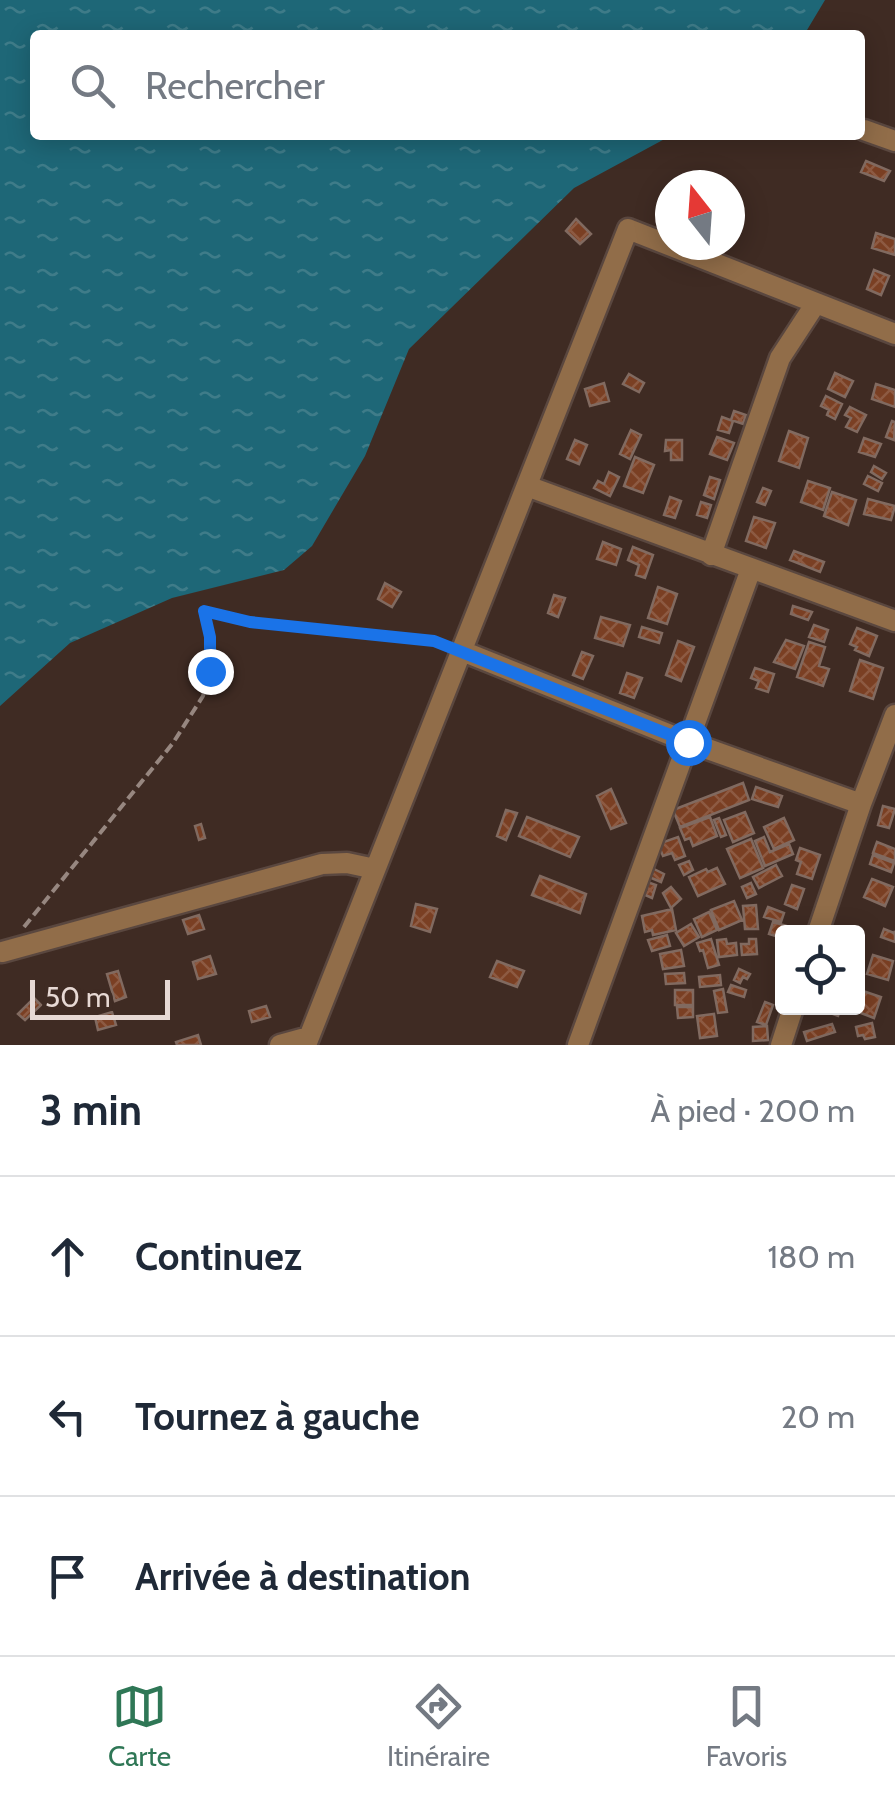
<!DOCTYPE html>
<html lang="fr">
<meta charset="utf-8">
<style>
:root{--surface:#fff;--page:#f2f2f3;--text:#1f2937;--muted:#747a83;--line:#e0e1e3;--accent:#2f7756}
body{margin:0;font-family:Cabin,sans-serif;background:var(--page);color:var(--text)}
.controls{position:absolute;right:30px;bottom:30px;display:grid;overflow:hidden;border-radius:10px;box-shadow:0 5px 25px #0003}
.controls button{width:90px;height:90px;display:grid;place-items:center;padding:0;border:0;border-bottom:2px solid var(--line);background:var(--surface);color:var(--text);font:50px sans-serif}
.compass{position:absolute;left:655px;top:170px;width:90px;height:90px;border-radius:50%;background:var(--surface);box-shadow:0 5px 25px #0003;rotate:343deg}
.scale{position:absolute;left:30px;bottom:25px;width:140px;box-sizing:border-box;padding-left:10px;border:5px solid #e7d9d4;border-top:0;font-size:28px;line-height:35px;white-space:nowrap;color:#e7d9d4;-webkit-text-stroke:8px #3f2b23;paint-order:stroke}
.stop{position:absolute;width:30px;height:30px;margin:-22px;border:8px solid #1a73e8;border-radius:50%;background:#fff}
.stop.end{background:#1a73e8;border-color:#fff;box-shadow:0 2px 10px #0008}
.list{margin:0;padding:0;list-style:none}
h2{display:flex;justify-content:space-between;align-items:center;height:130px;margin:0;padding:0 40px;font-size:42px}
h2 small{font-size:32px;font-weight:400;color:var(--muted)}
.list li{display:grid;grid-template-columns:65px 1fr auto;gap:30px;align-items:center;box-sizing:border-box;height:160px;padding:0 40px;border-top:2px solid var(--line)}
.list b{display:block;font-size:38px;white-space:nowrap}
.list em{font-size:32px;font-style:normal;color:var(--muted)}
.icon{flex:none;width:55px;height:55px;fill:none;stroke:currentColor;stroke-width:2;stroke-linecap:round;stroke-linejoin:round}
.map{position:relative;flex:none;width:895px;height:1045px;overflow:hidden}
.search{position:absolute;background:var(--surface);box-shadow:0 5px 25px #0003;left:30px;right:30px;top:30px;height:110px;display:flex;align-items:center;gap:25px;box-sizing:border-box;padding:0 35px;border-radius:10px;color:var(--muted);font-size:38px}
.sheet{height:610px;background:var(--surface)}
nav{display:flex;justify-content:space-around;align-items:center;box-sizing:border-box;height:140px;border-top:2px solid var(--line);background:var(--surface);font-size:28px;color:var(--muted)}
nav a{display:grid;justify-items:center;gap:5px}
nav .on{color:var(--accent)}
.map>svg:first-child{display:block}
</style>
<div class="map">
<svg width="895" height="1045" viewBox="0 0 895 1045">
<defs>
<pattern id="water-ripples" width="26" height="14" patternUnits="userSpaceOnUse" patternTransform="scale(2.5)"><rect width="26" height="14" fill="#1e6777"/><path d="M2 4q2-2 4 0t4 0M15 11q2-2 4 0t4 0" fill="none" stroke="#3f7c89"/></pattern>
<pattern id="building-cross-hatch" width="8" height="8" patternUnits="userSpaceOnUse" patternTransform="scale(2.5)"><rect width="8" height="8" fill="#7a3f23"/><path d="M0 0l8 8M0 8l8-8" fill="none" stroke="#8d5a42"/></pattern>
</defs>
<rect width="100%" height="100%" fill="#3f2b23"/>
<path fill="url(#water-ripples)" d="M0,0H825L804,35H35V135H672L574,188L409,349L365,456L312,546L284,570L172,598L70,643L0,706Z"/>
<path fill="url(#building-cross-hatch)" stroke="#816a60" stroke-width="2.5" d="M866,161L890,171L884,181L861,172Z
M576,219L591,234L580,244L566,231Z
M876,233L895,239V255L872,248Z
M874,270L889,276L881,295L867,289Z
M835,373L853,381L845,397L828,389Z
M629,374L644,383L639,392L623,384Z
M604,383L609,401L590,406L585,389Z
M876,384L895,390V407L872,399Z
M826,396L842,404L835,419L827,415L829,410L821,406Z
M850,407L866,415L857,432L846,427L851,418L845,415Z
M734,411L746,415L743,424L731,420Z
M722,417L733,421L729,433L718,430Z
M892,421L895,422L894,440L886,437Z
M631,430L641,435L630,459L620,454Z
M789,431L808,438L799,468L779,461Z
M717,437L734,443L727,460L710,454Z
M864,438L881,444L875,457L859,452Z
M575,440L587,445L579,464L567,459Z
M666,440H682V460H671V450L665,451Z
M635,457L654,465L643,493L624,486Z
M874,466L886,473L882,479L871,472Z
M609,472L619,477L610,496L594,488L598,481L604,484Z
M868,476L882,483L878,491L864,484Z
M710,477L720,480L714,499L704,495Z
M808,481L830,488L823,510L801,502Z
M763,488L771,491L765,505L757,502Z
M832,492L856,500L848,525L824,516Z
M670,497L681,501L675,518L664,515Z
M868,499L895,506L891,520L864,514Z
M701,502L711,505L707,518L697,515Z
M754,517L775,523L766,548L746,541Z
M603,542L621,549L616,565L597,559Z
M633,547L653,555L645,578L636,575L639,565L628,560Z
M794,551L824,562L820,572L790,560Z
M385,583L401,592L392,607L378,599Z
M658,587L677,594L667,624L648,618Z
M554,595L565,598L558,617L548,613Z
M793,606L812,612L808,620L791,614Z
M601,617L630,625L623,646L595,638Z
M814,625L828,630L824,642L809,637Z
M642,627L662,633L659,643L639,637Z
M857,628L877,636L869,656L855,650L857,647L850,644Z
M786,640L804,646L795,669L774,662Z
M678,641L694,647L681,681L666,675Z
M809,642L825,647L819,666L829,669L823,686L797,677Z
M582,652L593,656L583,679L573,675Z
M860,660L883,668L873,699L850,691Z
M755,668L774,674L768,692L756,688L759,681L751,678Z
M627,673L642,678L634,698L620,693Z
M743,783L749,800L680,827L673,810Z
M756,787L782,796L778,807L752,799Z
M611,789L626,823L611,829L597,796Z
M883,806L895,809L889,828L878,825Z
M506,810L517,813L506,840L497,836Z
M745,812L754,833L733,842L724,820Z
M527,817L579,837L570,857L519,836Z
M710,817L717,836L693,846L690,838L685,840L680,828Z
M719,818L726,835L721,837L714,820Z
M784,818L794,840L774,849L764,827Z
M201,824L205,838L199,840L195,826Z
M678,837L685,856L675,860L672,853L663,856L658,844Z
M764,837L770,852L789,844L793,854L765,866L755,841Z
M751,839L763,868L740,878L727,849Z
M877,842L895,849V861L873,853Z
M800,848L820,855L812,879L797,874L801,862L796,860Z
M873,855L894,863L891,872L870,864Z
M689,861L693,870L684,875L679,865Z
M776,865L782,876L759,888L753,877Z
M652,868L664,874L661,882L649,877Z
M717,868L725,884L698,896L689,877L706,869L708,872Z
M540,876L586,894L580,913L532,895Z
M872,879L893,887L885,906L864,897Z
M647,882L656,885L652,898L643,894Z
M751,883L756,894L747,898L742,887Z
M792,885L804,889L797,909L785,904Z
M671,887L681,899L671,908L663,893Z
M734,901L742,920L719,930L711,910Z
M416,904L437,909L430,932L411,926Z
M756,905L758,929H745L743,906Z
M768,907L784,913L781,922L764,917Z
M672,909L676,930L653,935L652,930L645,932L642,916Z
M709,912L717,930L702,937L694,919Z
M199,915L204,929L188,934L183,920Z
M773,922L787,926L785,932H782V938L769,934Z
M691,924L699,937L684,946L676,933Z
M884,929L894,933L895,931V942L881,937Z
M667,935L670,946L652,951L648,940Z
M711,939L719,965L708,968L703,950L700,951L697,943Z
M726,939L727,944L736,943L737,955L719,957L717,940Z
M749,939H756L757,954L742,955L741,944H749Z
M681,950L684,966L663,969L660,954Z
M873,955L893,961L888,980L867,974Z
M210,956L216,974L198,979L193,962Z
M497,961L524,971L517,987L490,977Z
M739,969L750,974L747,979L743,977L740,983L734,980Z
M118,971L126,997L115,1001L107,974Z
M684,973L685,983L666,984L665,974Z
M720,975L721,985L700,987L699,977Z
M731,985L746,990L744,997L728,992Z
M723,989L727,1012L718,1013L714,991Z
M675,990H693V1005H675Z
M860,990L881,997L874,1018L853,1010L854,1008H858Z
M34,998L41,1005L25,1020L18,1014Z
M765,1002L773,1005L766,1025L757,1022Z
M266,1006L270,1017L252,1022L249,1011Z
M677,1007H693V1017L678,1018Z
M817,1008H841L838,1016Z
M112,1012L116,1025L98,1030L95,1017Z
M714,1014L717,1036L700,1038L697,1016Z
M872,1023L875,1037L865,1039L863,1035L858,1036L856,1027Z
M832,1024L835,1032L807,1041L804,1032Z
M767,1026L768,1040L753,1041V1027Z
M198,1035L201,1045H177L176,1042Z"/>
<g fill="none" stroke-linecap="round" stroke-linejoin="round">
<defs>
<path id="street" d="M864,130L895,141
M527,486L895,621
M711,555L780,358L816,303
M462,651L688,742L861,804
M818,932L861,804L895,715
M2,952L322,864L347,863L375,869
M280,1045L309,1037
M306,1045L628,229L895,334
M578,1045L751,569
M781,1045L793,1008"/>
</defs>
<use href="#street" stroke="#5a473f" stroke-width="25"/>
<path stroke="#978780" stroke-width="4" stroke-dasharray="10 5" stroke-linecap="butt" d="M24,927L173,743L203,696L210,671L211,637L204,611L250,621L406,637L443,644"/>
<use href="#street" stroke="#916d49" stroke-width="20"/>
</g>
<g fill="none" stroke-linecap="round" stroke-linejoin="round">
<path stroke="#1a73e8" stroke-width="12" d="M210,671V637L204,611L250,622L434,641L688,742"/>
</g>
</svg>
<div class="controls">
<button><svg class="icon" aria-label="locate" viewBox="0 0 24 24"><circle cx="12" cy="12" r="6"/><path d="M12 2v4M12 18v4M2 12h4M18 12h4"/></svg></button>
</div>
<svg class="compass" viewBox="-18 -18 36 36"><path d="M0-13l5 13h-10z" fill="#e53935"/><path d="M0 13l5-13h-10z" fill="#747a83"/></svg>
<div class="scale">50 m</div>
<div class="stop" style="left:688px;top:742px"></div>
<div class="stop end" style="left:210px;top:671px"></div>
<div class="search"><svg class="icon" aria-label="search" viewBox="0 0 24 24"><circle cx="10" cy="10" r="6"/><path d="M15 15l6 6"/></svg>Rechercher</div>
</div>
<section class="sheet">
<h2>3 min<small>À pied · 200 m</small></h2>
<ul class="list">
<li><svg class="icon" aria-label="ahead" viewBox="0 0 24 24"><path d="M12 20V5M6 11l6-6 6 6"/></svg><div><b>Continuez</b></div><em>180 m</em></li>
<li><svg class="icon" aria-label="left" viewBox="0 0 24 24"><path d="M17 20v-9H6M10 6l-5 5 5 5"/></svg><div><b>Tournez à gauche</b></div><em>20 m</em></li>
<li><svg class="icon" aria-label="arrive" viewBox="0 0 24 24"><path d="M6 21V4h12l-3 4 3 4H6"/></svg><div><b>Arrivée à destination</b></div></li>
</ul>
</section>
<nav>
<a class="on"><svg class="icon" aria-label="map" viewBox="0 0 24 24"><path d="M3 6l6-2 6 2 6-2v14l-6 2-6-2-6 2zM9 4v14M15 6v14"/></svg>Carte</a>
<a><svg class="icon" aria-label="directions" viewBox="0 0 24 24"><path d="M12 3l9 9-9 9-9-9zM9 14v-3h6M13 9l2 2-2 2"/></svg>Itinéraire</a>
<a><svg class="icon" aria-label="saved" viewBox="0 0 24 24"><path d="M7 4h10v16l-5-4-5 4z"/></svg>Favoris</a>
</nav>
